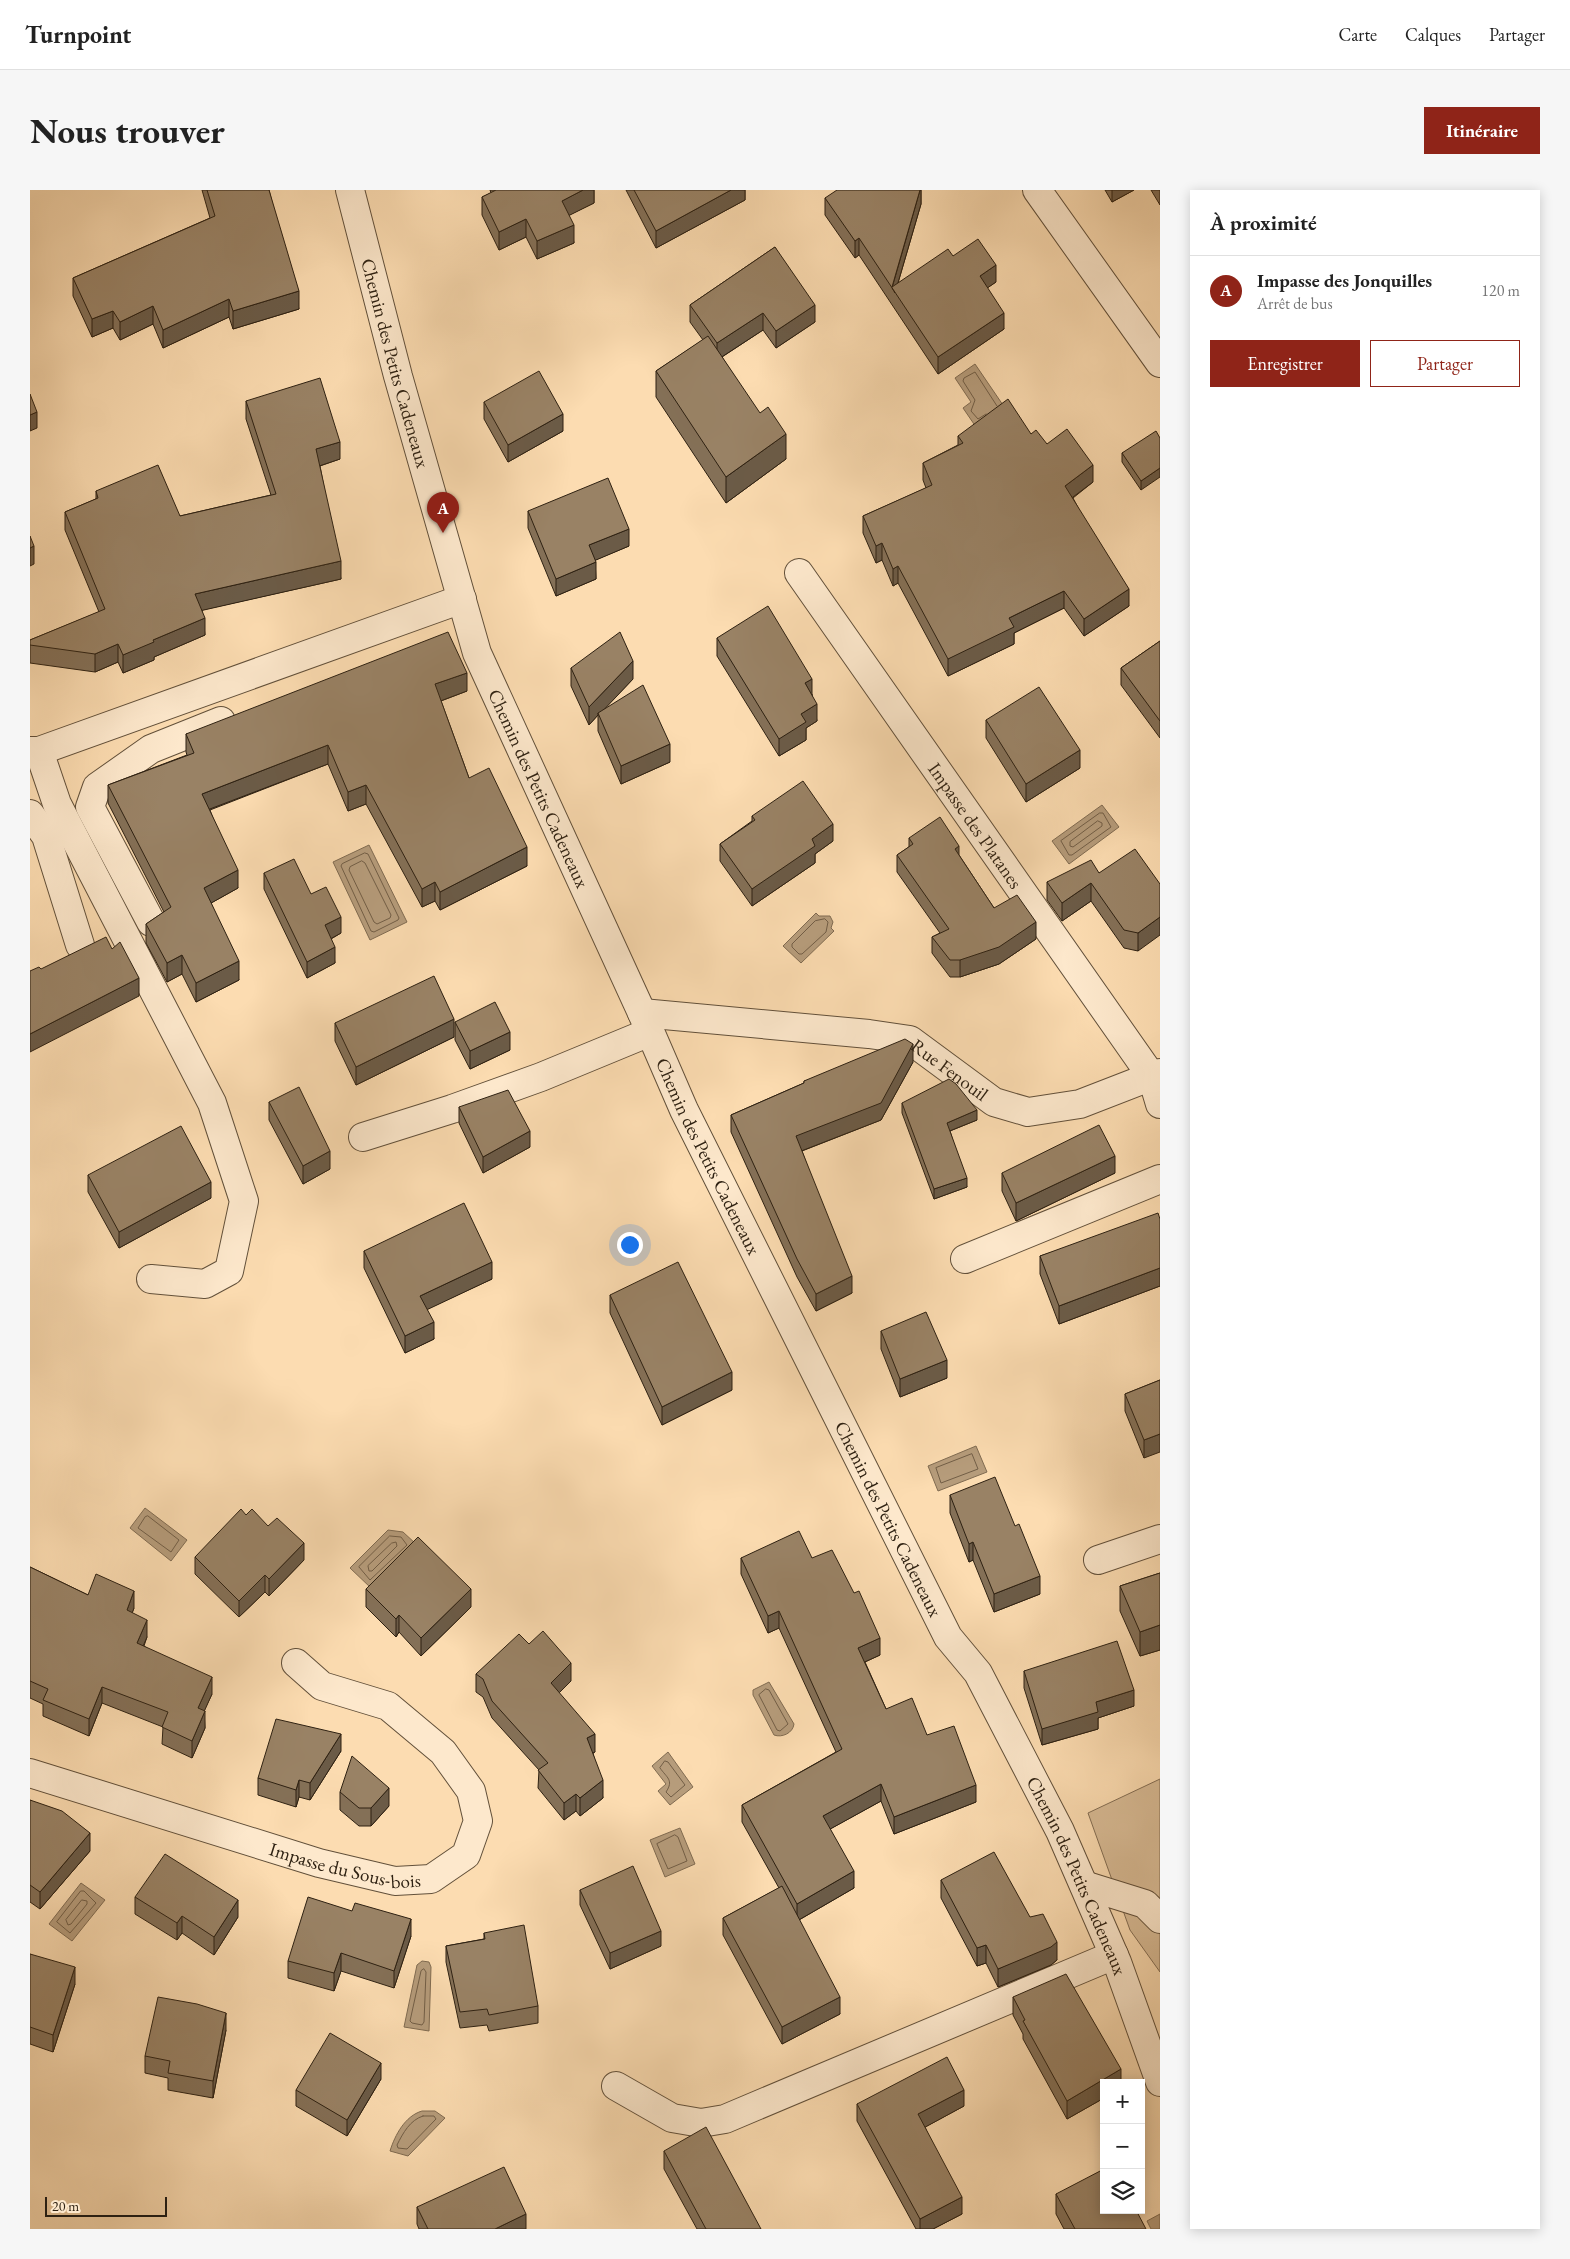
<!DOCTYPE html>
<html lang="fr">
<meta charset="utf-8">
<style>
:root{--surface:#fff;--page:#f6f6f6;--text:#222;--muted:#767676;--line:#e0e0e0;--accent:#8f2418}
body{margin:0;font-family:"EB Garamond",serif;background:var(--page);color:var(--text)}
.controls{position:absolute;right:15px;bottom:15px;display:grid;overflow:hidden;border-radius:0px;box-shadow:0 2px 12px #0003}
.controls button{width:45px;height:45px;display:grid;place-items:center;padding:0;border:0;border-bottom:1px solid var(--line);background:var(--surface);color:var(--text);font:25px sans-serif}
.scale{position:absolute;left:15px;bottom:12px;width:122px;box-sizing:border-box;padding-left:5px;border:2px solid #2e2112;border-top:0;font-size:14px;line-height:18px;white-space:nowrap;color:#2e2112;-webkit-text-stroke:4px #fde8cc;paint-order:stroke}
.you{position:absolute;left:599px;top:1054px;width:18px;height:18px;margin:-12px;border:4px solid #fff;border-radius:50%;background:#1a73e8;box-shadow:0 0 0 8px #1a73e833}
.badge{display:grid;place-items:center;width:32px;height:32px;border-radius:50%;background:var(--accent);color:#fff;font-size:16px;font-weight:700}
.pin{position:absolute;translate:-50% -41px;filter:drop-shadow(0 1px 2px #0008)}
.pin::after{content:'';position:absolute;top:26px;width:18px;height:15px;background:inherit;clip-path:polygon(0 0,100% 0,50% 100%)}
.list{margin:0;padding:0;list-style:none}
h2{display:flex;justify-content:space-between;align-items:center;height:65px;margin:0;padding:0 20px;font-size:21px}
h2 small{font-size:16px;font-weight:400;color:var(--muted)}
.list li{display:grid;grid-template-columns:32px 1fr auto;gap:15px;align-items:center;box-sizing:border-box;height:70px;padding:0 20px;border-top:1px solid var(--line)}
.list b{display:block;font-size:19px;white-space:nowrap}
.list p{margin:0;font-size:16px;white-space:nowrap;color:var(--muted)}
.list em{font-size:16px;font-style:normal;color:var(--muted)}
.actions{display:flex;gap:10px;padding:15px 20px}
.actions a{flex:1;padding:11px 0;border:1px solid var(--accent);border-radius:0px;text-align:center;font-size:18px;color:var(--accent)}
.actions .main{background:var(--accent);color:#fff}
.icon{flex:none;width:28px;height:28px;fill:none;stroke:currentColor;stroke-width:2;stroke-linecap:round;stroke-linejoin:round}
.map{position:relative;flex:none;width:1130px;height:2039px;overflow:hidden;border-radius:0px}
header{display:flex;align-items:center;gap:30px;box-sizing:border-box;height:70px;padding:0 25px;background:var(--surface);border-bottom:1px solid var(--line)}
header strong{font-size:24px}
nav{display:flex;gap:28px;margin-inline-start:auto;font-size:18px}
.intro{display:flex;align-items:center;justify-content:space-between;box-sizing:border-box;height:120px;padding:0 30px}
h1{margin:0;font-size:35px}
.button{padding:12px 22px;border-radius:0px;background:var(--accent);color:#fff;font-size:18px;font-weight:700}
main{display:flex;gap:30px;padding:0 30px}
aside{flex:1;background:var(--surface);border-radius:0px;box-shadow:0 2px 12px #0003}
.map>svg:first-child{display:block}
</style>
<header>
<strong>Turnpoint</strong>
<nav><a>Carte</a><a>Calques</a><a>Partager</a></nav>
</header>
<div class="intro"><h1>Nous trouver</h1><a class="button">Itinéraire</a></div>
<main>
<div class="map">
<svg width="1130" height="2039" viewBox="0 0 1130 2039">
<rect width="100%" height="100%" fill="#fcdcb1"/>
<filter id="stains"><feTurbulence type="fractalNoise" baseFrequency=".004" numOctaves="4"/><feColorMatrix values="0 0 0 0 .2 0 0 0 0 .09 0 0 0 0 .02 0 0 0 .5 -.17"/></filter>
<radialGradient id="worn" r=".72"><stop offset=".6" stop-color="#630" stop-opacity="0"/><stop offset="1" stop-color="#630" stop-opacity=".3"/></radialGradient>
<path fill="#d9bc96" stroke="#846e54" d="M1130,1589V1782L1100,1740L1058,1623Z"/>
<path fill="#b69c7b" stroke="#806b51" d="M945,174L975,218L946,237L933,218L941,212L925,188Z
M1072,615L1089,637L1039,674L1022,651Z
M339,655L377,732L340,750L303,672Z
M786,723L789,726H800L803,732L801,738L804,741L771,773L753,756Z
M946,1256L957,1282L908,1301L898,1276Z
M115,1318L157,1350L141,1371L100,1338Z
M358,1340L373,1342L386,1354L341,1398L320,1378Z
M739,1492L764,1534C763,1543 752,1548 744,1545L723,1505V1500Z
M638,1562L663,1597L640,1615L628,1601L636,1594L622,1576Z
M650,1638L665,1674L635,1687L620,1650Z
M51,1693L75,1710L42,1751L19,1734Z
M392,1771L399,1772L401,1777L399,1841L374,1837L387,1775Z
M392,1921H405L415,1928L378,1966L360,1961C365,1945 375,1926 392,1921Z
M1130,2024V2039H1121L1117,2031Z"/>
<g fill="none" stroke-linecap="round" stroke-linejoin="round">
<path stroke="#725e46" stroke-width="1" d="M956,224L948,229L941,221L945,210L933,191L934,188L945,182L967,216
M1070,623H1073L1081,637L1042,665H1039L1031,651Z
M1068,631L1072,633V636L1043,657L1040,656V652Z
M335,663L338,664L369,728L368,730L344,742L341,741L311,676L312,674Z
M332,671L335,673L361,725L360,728L347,734L344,732L319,680L320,677Z
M795,729L798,732L796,742L772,764H769L762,757V754L785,731Z
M942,1264L948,1279L911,1293L906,1278Z
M118,1326L149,1350L141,1362L108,1338L115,1327Z
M360,1346L371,1347L377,1355L340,1390L329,1377Z
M362,1353L366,1352L367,1356L342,1381H339L338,1376Z
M736,1499L739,1500L758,1534L750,1541L747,1540L729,1505Z
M635,1571L638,1572L655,1595L641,1607L636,1602C644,1590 637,1588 630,1578Z
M645,1645L648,1647L657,1671L638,1679L627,1654Z
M51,1701H54L66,1713L40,1743L27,1732Z
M52,1710L57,1711V1714L41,1734L38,1735L36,1730Z
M394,1779L396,1782L394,1832L392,1835L382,1833L380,1831L391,1781Z
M393,1926H404L406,1929L377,1959L368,1958L367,1955C373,1943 380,1930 393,1926Z"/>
<defs>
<g id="minor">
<path id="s1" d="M320,0L368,186L447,463L612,823L654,920L918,1447L948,1483L1030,1641L1087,1772L1130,1892"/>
<path d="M1007,0L1130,173"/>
<path id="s2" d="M769,383L1122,887L1130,914"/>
<path d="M0,561H9L432,409"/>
<path d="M9,561L27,614L182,913L214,1011L199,1081L175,1094L121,1089"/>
<path d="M0,624L16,646L50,755"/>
<path d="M121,732L60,617L67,597L121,559L191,531"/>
<path id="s3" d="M612,823L839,844L880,850L964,912L998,922L1050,914L1130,883"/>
<path d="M333,947L422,919L511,887L620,842"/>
<path d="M935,1069L1130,989"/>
<path d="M1068,1370L1130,1349"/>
<path id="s4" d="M0,1583L289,1673L365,1691L401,1689L436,1665L448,1631L441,1601L413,1562L358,1516L292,1496L266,1473"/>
<path d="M1054,1695L1115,1714L1130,1729"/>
<path d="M586,1896L642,1928L671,1933L695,1929L1084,1765"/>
</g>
</defs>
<use href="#minor" stroke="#62503a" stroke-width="30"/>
<use href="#minor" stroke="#fde8cc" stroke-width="28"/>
</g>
<path fill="#847057" stroke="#2e2112" d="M172,0H239L269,119L203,139L199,127L133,158L123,134L90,150L83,138L62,147L43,106V88L180,28Z
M460,0H564V13L539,25L544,53L507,69L496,47L469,60L452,25V7L461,3Z
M596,0H715V10L626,58Z
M891,0V14L868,93L923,66L966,92L957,98L974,139L908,184L829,65L825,68L795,25V8Z
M1075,0H1104L1082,12Z
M1121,0H1130V15Z
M745,57L785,132L746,158L733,140L692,167L756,269L696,313L626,207V181L673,150L660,132V115Z
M216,211L310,269L290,276L311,389L172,420L175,445L124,467V470L93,483L88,472L65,482L0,473V450L69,422L35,340V322L66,309V301L150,326L241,305L216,229Z
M454,212L533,241L478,272L454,229Z
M1001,244L1017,254L1063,292L1043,308L1099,416L1054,446L1034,418L984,443V454L918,486L868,393L863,396L852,370L846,373L833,343V326L896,298L893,290V273L928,255V246Z
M1130,248L1111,300L1092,272V263Z
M498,321L599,356L565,370L566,389L526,406L498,338Z
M687,448L782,504L787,531L776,538V550L749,566L687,466Z
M1130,451V548L1091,495V478Z
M541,478L603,489L572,521L640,572L591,594L568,541V525L559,535L541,496Z
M437,501L411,511L439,588L497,676L410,720L405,711L392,717L336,614L318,621L298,574L180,620L208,698L181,713L209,790L166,812L152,784L137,792L116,753V734L134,722L78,613V595L157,565L156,562V544Z
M956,530L1050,578L996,612L956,548Z
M722,626L803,651L785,664V673L722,716L690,671V654L722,631Z
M879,648L929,665L964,718L1006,749L969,774L930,787H920L902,763V747L910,743L867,682V665L879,657Z
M234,683L311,743L301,749L305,773L277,788L234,699Z
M1069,683L1130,694L1108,761L1094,758L1061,711L1032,731L1017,710V692Z
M425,832L480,860L440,879L425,850Z
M305,833L424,847L326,895L305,851Z
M883,872L851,930L772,961L822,1103L786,1121L767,1087L701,942V925L774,893V891Z
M239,912L300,979L273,994L239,930Z
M872,913L947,930L920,941L937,997L904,1009L872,923Z
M429,917L500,957L453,983L429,933Z
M972,983H1085L986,1031L972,1001Z
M58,985L181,1008L89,1058L58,1002Z
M1130,1029V1096L1029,1134L1010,1084V1066Z
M334,1061L462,1089L397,1119L404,1149L375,1163L334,1078Z
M580,1105L702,1200L632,1235L580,1123Z
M851,1141L917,1188L870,1207L851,1159Z
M1130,1190L1114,1268L1095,1221V1204Z
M920,1305L1010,1404L964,1422L943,1370L939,1372L920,1323Z
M216,1325L274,1370L239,1406L235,1402L209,1427L165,1384V1367Z
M711,1368H782L850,1465L835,1472L856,1519L897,1545L946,1612L864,1644L851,1611L800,1639L824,1698L769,1730L810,1824L752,1854L693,1745V1728L749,1698L712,1632V1615L806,1562L749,1438L738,1443L711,1384Z
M0,1377L58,1405L104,1418L102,1423L117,1447L114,1456L182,1504L174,1521L175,1538L162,1568L132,1554L133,1537L72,1513L59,1546L13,1526V1514L0,1508Z
M1130,1383V1460L1110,1466L1090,1421V1396Z
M336,1399L441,1417L391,1466L369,1442L366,1447L336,1417Z
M499,1454L541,1491L529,1503L565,1562L563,1563L573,1608L550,1626L546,1621L534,1630L508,1598L509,1580L462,1528L453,1507L446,1502V1484Z
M994,1481L1104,1516L1068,1528V1539L1012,1555L994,1498Z
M311,1561L280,1610L269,1607L266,1617L228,1605V1588Z
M310,1602L359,1616L341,1636H329L310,1620Z
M0,1610L60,1661L10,1719L0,1712Z
M911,1690L1000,1727L1027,1770L1021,1775L968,1797L956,1773L947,1776L911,1708Z
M550,1700L631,1756L580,1779L550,1715Z
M105,1707L208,1727L184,1765L152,1743L147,1750L105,1724Z
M322,1721L381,1746L364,1798L311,1781L304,1801L258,1788V1771Z
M454,1743L508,1816V1833L459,1841L457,1835L430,1838L416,1772V1756L454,1749Z
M0,1764L45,1794L23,1862L0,1854Z
M983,1807L1091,1893H1074V1908L1037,1929L993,1849V1844L983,1825Z
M196,1840L183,1908L138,1900V1888L115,1883V1866Z
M351,1889L317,1946L266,1916V1900Z
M827,1914L934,1916L895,1937L932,2024L903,2039H886L827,1931Z
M634,1961L731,2039H667L634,1979Z
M1026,2004L1116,2039H1034L1026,2024Z
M387,2017L496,2039H389L387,2034Z"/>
<path fill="#6b5b47" stroke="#2e2112" d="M553,0H564V13L532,29V11Z
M701,0H715V10L626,58V41Z
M890,0H891V14L865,103L862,98Z
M1082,0H1104L1082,12Z
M496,29V47L469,60V42Z
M544,35V53L507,69V51Z
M829,48V65L825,68V51Z
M966,75V92L950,103V86Z
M269,101V119L203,139V121Z
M199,109V127L133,158V140Z
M785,115V132L746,158V141Z
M123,116V134L90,150V132Z
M83,121V138L62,147V129Z
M733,123V140L687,170V153Z
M974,123V139L908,184V167Z
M7,222V238L0,241V225Z
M533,224V241L478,272V255Z
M756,244V269L696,313V287Z
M310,252V269L286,277V259Z
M1063,275V292L1035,313V296Z
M1130,278V287L1111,300V291Z
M599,339V356L559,373V355Z
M852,353V370L846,373V356Z
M4,356V374L0,376V358Z
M311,371V389L165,422V404Z
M566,372V389L526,406V389Z
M868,376V393L863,396V379Z
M1099,399V416L1054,446V429Z
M1034,401V418L984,443V454L918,486V469L979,428Z
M175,428V445L124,467V470L93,483V465L123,450Z
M88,454V472L65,482V464Z
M603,471V489L569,525L568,523V525L559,535V517Z
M437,483V501L405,513V494Z
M782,489V506L775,493Z
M787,514V531L776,538V550L749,566V549L771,524Z
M640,554V572L591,594V576Z
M298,555V574L172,622V604Z
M1050,560V578L996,612V594Z
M336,595V614L318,621V602Z
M803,634V651L785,664V673L722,716V699L782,649Z
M929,656V672L925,659Z
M497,657V676L410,720V702Z
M208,680V698L174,717V698Z
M405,692V711L392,717V699Z
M1061,693V711L1032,731V713Z
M311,727V743L295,752V735Z
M1130,727V745L1108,761V743Z
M1006,732V749L969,774L930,787V770Z
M305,757V773L277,788V772Z
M152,765V784L137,792V773Z
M209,771V790L166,812V793Z
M109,788V806L0,862V844Z
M424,829V847L326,895V877Z
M480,842V860L440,879V861Z
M883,854V872L851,930L766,963V946Z
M947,920V930L917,942V933Z
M500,941V957L453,983V967Z
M300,961V979L273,994V976Z
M1085,966V983L986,1031V1013Z
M937,988V997L904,1009V999Z
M181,992V1008L89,1058V1042Z
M462,1072V1089L390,1123V1106Z
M1130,1078V1096L1029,1134V1116Z
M822,1086V1103L786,1121V1104Z
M404,1132V1149L375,1163V1146Z
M917,1170V1188L870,1207V1189Z
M702,1182V1200L632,1235V1217Z
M1130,1244V1262L1114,1268V1250Z
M943,1352V1370L939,1372V1354Z
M274,1353V1370L239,1406V1389Z
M235,1385V1402L209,1427V1411Z
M1010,1386V1404L964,1422V1404Z
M441,1399V1417L391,1466V1448Z
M104,1401V1418L97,1437V1420Z
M749,1421V1438L738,1443V1426Z
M369,1425V1442L366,1447V1429Z
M117,1430V1447L107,1470V1453Z
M1130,1435V1460L1110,1466V1442Z
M850,1448V1465L828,1475V1458Z
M541,1473V1491L521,1511V1493Z
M182,1487V1504L168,1535V1518Z
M72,1497V1513L59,1546V1529Z
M1104,1500V1516L1068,1528V1539L1012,1555V1539L1066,1512Z
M175,1521V1538L162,1568V1551Z
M311,1544V1561L280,1610V1593Z
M565,1544V1562L557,1566V1548Z
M269,1590V1607L266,1617V1600Z
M573,1590V1608L550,1626V1608Z
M851,1594V1611L793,1643V1626Z
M946,1595V1612L864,1644V1627Z
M359,1598V1616L341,1636V1618Z
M546,1604V1621L534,1630V1613Z
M60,1643V1661L10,1719V1702Z
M824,1681V1698L767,1731V1714Z
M208,1710V1727L184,1765V1747Z
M152,1726V1743L147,1750V1733Z
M381,1729V1746L364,1798V1781Z
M631,1741V1756L580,1779V1763Z
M1027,1752V1770L1021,1775L968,1797V1779Z
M956,1755V1773L947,1776V1758Z
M311,1763V1781L304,1801V1783Z
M45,1777V1794L23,1862V1845Z
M810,1807V1824L752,1854V1837Z
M196,1823V1840L183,1908V1891Z
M351,1873V1889L317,1946V1930Z
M1091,1879V1893H1074V1908L1037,1929V1911Z
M934,1900V1916L888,1941V1924Z
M932,2007V2024L903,2039H890V2029Z
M496,2024V2039H465Z"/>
<path fill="#998265" stroke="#2e2112" d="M177,0H239L269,101L203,121L199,109L133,140L123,116L90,132L83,121L62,129L43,88L185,26Z
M466,0H553L532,11L544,35L507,51L496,29L469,42L452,7Z
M604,0H701L626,41Z
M807,0H890L862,97L918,59L923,66L948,49L966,75L950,86L974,123L908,167L829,48L825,51L795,8Z
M745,57L785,115L746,141L733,123L687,153L660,115Z
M678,146L730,223L738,217L756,244L696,287L626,181Z
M509,181L533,224L478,255L454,212Z
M290,188L310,252L286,259L311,371L165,404L175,428L123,450L124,452L93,465L88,454L65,464L0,455V450L75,419L35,322L68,308L66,301L128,275L150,326L246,304L216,211Z
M0,204L7,222L0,225Z
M978,209L1001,244L1006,240L1017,254L1037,239L1063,275L1035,296L1099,399L1054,429L1034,401L979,428L984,437L918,469L868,376L863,379L852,353L846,356L833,326L902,295L893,273L933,253L928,246Z
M1126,241L1130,248V278L1111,291L1092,263Z
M578,288L599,339L559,355L566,372L526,389L498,321Z
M0,346L4,356L0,358Z
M738,416L782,489L775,493L787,514L771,524L776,532L749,549L687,448Z
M418,442L437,483L405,494L439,588L459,578L497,657L410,702L405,692L392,699L336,595L318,602L298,555L172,604L208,680L174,698L209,771L166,793L152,765L137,773L116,734L141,717L78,595L164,563L156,544Z
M590,442L603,471L559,517L541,478Z
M1130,451V531L1091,478Z
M613,495L640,554L591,576L568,523Z
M1009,497L1050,560L996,594L956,530Z
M773,591L803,634L782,649L785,656L722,699L690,654L725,630L722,626Z
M910,627L929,656L925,659L964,718L987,705L1006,732L969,757L930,770H920L902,747L919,739L867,665L883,654L879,648Z
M1105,659L1130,694V727L1108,743L1094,740L1061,693L1032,713L1017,692L1061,670L1069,683Z
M264,669L281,704L296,697L311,727L295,735L305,757L277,772L234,683Z
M76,747L82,759L90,752L109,788L0,844V781L9,777L11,779Z
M404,786L424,829L326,877L305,833Z
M465,812L480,842L440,861L425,832Z
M875,849L883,854L851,913L766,946L822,1086L786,1104L767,1069L701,925L774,893V891Z
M919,889L926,894L947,920L917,933L937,988L904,999L872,913Z
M269,897L300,961L273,976L239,912Z
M478,900L500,941L453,967L429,917Z
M1069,935L1085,966L986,1013L972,983Z
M151,936L181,992L89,1042L58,985Z
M434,1013L462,1072L390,1106L404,1132L375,1146L334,1061Z
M1128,1023L1130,1029V1078L1029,1116L1010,1066Z
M648,1072L702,1182L632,1217L580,1105Z
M896,1122L917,1170L870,1189L851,1141Z
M1130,1190V1244L1114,1250L1095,1204Z
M965,1287L985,1336L989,1334L1010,1386L964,1404L943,1352L939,1354L920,1305Z
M211,1319L216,1325L222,1319L238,1336L247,1328L274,1353L239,1389L235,1385L209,1411L165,1367Z
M769,1341L782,1368L802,1360L824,1403L829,1401L850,1448L828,1458L856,1519L882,1508L897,1545L924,1536L946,1595L864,1627L851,1594L793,1626L824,1681L767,1714L712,1615L812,1559L749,1421L738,1426L711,1368Z
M388,1347L441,1399L391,1448L369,1425L366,1429L336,1399Z
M0,1377L58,1405L66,1384L104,1401L97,1420L117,1430L107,1453L182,1487L168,1518L175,1521L162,1551L132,1537L138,1522L72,1497L59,1529L13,1510L18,1499L0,1491Z
M1130,1383V1435L1110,1442L1090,1396Z
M513,1441L541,1473L521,1493L565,1544L557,1548L573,1590L550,1608L546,1604L534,1613L508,1580L518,1573L462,1511L453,1489L446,1484L489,1444L499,1454Z
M1087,1451L1104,1500L1066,1512L1068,1522L1012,1539L994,1481Z
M246,1529L311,1544L280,1593L269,1590L266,1600L228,1588Z
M322,1566L359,1598L341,1618H329L310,1602Z
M0,1610L32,1621L60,1643L10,1702L0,1695Z
M964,1662L1000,1727L1013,1724L1027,1752L1021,1757L968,1779L956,1755L947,1758L911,1690Z
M135,1664L208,1710L184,1747L152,1726L147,1733L105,1707Z
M603,1676L631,1741L580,1763L550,1700Z
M752,1696L810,1807L752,1837L693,1728Z
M278,1707L322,1721L325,1713L381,1729L364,1781L311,1763L304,1783L258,1771Z
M494,1735L508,1816L459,1825L457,1819L430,1822L416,1756L455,1749L454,1743Z
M0,1764L45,1777L23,1845L0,1837Z
M1036,1784L1091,1879L1037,1911L993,1831L995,1830L983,1807Z
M128,1807L167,1814L196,1823L183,1891L138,1883L140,1871L115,1866Z
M300,1843L351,1873L317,1930L266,1900Z
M917,1867L934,1900L888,1924L932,2007L890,2029L827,1914Z
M676,1937L731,2039H676L634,1961Z
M474,1977L496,2024L465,2039H398L387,2017Z
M1074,1979V2020H1106L1116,2039H1045L1026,2004Z"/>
<g text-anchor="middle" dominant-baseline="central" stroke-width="5" stroke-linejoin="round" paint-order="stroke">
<g font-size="19" fill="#2e2112" stroke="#fde8cc">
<text stroke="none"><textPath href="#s1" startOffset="179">Chemin des Petits Cadeneaux</textPath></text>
<text stroke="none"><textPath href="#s1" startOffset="629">Chemin des Petits Cadeneaux</textPath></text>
<text stroke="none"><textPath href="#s2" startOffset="308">Impasse des Platanes</textPath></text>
<text stroke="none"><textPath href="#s3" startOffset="319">Rue Fenouil</textPath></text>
<text stroke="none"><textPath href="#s1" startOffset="1034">Chemin des Petits Cadeneaux</textPath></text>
<text stroke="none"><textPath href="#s1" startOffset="1439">Chemin des Petits Cadeneaux</textPath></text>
<text stroke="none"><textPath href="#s4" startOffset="329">Impasse du Sous-bois</textPath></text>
<text stroke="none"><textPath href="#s1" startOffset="1844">Chemin des Petits Cadeneaux</textPath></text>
</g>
</g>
<rect width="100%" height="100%" filter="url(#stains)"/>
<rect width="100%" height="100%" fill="url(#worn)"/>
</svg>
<div class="controls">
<button>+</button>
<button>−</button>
<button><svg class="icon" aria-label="layers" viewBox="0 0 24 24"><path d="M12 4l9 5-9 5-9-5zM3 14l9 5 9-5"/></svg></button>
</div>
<div class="scale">20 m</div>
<div class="you"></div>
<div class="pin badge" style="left:413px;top:343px">A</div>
</div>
<aside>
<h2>À proximité<small></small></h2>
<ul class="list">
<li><span class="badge">A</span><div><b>Impasse des Jonquilles</b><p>Arrêt de bus</p></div><em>120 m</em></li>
</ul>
<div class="actions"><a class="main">Enregistrer</a><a>Partager</a></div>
</aside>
</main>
